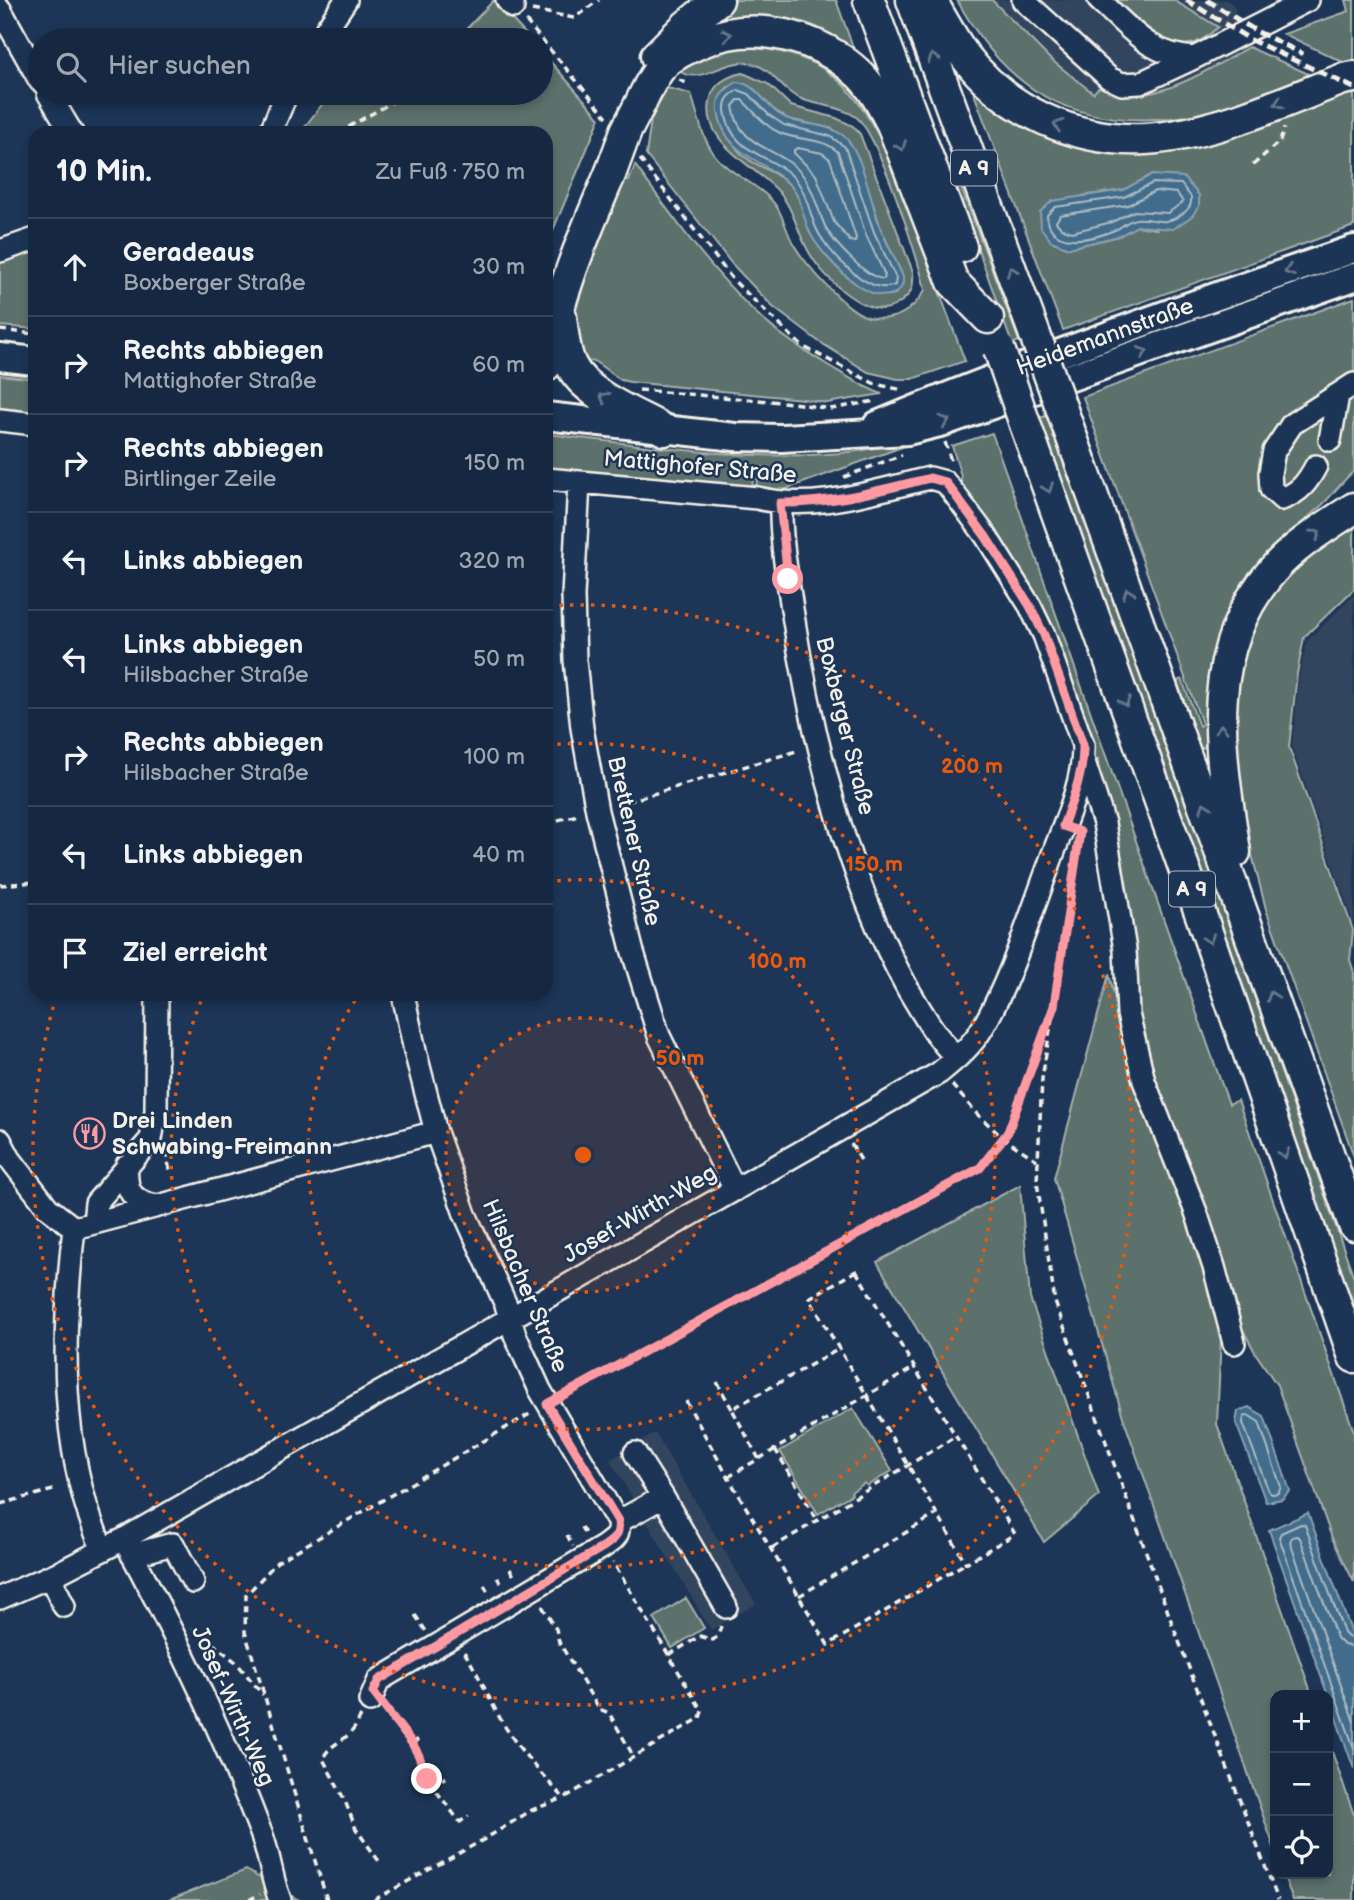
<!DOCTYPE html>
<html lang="de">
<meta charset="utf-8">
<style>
:root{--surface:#162841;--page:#1f3048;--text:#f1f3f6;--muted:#9ea6b1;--line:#35445a}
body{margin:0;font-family:"Balsamiq Sans",sans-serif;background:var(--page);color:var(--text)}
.controls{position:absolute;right:21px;bottom:21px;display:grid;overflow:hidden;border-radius:14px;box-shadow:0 4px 10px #0003}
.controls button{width:63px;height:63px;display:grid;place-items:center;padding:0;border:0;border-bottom:2px solid var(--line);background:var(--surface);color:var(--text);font:35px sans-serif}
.stop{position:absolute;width:21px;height:21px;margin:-16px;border:5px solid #ff9aa2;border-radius:50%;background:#fff}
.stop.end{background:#ff9aa2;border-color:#fff;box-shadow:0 2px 7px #0008}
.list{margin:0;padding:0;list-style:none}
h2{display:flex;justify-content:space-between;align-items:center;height:91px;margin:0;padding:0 28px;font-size:30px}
h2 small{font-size:23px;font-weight:400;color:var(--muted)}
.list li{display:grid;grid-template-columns:46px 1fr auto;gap:21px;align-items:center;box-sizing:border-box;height:98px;padding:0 28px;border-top:2px solid var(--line)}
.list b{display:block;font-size:26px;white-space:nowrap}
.list p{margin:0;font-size:23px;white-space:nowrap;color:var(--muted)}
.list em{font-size:23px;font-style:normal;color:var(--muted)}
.icon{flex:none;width:38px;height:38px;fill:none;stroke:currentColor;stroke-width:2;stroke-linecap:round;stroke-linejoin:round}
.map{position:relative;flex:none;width:1354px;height:1900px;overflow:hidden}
.search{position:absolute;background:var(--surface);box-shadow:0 4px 10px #0003;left:28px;top:28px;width:525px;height:77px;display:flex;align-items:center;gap:18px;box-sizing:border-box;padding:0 24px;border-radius:38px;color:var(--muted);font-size:26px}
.panel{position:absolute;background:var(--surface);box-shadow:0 4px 10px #0003;left:28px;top:126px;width:525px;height:875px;border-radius:21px}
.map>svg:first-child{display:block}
</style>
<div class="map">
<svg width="1354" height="1900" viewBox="0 0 1354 1900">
<rect width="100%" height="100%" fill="#1d3557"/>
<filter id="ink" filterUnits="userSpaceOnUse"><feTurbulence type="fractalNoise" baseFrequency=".0143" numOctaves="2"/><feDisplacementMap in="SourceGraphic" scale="14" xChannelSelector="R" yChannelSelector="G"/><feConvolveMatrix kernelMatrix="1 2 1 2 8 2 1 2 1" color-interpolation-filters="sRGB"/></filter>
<g filter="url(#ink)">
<path fill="#33445e" d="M992,0H1110L1189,10L1173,0H1226L1233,4L1249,47L1189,79L1162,89L1141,94L1120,92L1093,93L1049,58Z
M1354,595V925L1292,747L1299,676L1307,641Z
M655,1433L756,1604L711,1630L610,1460Z"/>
<path fill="#5b706c" stroke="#a8b0aa" stroke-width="2" fill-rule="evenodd" d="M494,0L531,40H456Z
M735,0H836L854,50C815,17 773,12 724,18L721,13Z
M957,0H992L1049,58L1093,93L1104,83C1115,89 1126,94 1139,94C1172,94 1221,62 1249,47L1315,77C1282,89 1247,106 1213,113C1200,117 1185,116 1171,118C1069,128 1005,88 957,0Z
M1110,0H1173L1218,27C1211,33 1204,40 1195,43C1164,52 1131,19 1110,0Z
M1346,0H1354V59L1347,64L1284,34L1349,11Z
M743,47C825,51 856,86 889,157L965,361L912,379H898L868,372L818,341L773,307L732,264L646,155L651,120L667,88L691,94C698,114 701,136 714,154C730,176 764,185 778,209C784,219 787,233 793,243C804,263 846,311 868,317C894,323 913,311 925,290C919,260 878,133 856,117C837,103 811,107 792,94C776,83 769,66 749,63C723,59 701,86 679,71C698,58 720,52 743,47Z
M541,51L600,118L546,247V133H300L331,93H541Z
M743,73L768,84L791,106L836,118L853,126L860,134L913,272C914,287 912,294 899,303C871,325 824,278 810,254C798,235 794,209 779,192C756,166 698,142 711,97C715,82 728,76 743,73ZM728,87L754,89L773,109L788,119L833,129L858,157L881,229L903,277L895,294C865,302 825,260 812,235C804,220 802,198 791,186C776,170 749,165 737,149C731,141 728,129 724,120C717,105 716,99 728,87Z
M967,75L1094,147L1342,89L1354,94V226L1063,330ZM1123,190L1156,229L1137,226L1119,236L1069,248L1051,241L1082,196Z
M635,165C672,216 711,271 757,314C778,334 802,349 826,364C845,375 862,387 882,394L827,403L803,399L630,382L621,380L594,361L577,364C575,355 572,346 571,337C567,300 608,215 624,180L629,181Z
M954,169L1019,341L1012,344L950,171Z
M35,249V329L0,326V261Z
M1354,298V471C1341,482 1333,495 1321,506C1270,550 1220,595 1211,666C1208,692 1208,720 1207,746L1200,749L1177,681L1182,679L1199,726L1202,724L1083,397Z
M0,375L35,379V412L0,408Z
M1046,416L1108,583L1354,1278V1311L1165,769L1039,418Z
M992,433L1221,1082L1229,1104L1238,1100L1354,1432V1582L1332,1538L1277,1385L1256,1354L1230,1306L1144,1066L1099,788L1098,759H1092L1089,734L961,487V476L952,446Z
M546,434C639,444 734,461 828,454C865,452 902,442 938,434L786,489L773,491L756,489L757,479H762L763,467H754L752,488L546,468Z
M1354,521V589L1304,637L1297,674L1289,747L1353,930L1350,960L1354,972V1157L1266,909L1245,828L1230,725L1243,639L1283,578L1322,543Z
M1109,974L1135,1081L1183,1195L1221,1337L1217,1424L1312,1695H1275V1850L1123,1417L1054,1178Z
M1020,1185L1030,1298L1099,1496L1044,1542L877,1262Z
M853,1408L892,1471L867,1486L865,1483L851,1492L852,1494L818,1514L780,1451Z
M686,1598L704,1628L672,1648L654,1618Z
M1328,1740L1354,1815V1900H1293L1283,1874H1328Z
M246,1870L299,1900H169Z"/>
<path fill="#436c8b" stroke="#8aa1b0" stroke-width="2" d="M737,82C757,84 764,104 779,114C797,127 822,121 841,134C862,147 871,203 880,227C887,244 896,260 903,277C904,287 899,293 889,295C864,301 822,255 811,235C803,220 802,198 790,185C763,157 725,158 718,111C716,96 725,89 737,82Z
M1151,175L1183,177L1199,195V206L1192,216L1173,229L1137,226L1119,236L1069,248L1051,241L1041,228L1040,212L1052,201L1123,190Z
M1249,1407L1264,1416L1290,1491L1282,1499L1266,1502L1236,1423L1238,1411Z
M1308,1513L1354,1639V1769L1269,1530Z"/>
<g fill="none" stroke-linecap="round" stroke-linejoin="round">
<path stroke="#adbcc3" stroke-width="2" d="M738,90L749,94L769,115L784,125L830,136L845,147L874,232L896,278L895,285C870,298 827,251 817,230C810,216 808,198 799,184C778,153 732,159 725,111C724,100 729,95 738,90Z
M742,100C754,111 764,126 780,133C799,141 822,137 838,152L866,235L885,275L884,279C867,279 832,241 825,226C818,211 815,194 806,180C786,146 739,153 733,106L738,100Z
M798,148L822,153L830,159L856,238L855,242L850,241L834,222L816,175L794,153V150Z
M1153,183L1181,184L1191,197C1192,205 1189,209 1182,214C1162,228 1156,217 1136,219C1129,220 1123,226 1117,229C1095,239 1049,251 1047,215L1055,207L1124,197Z
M1155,191L1177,193L1183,202L1168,213L1134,211L1112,222L1072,232L1061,228L1056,222L1060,215L1128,205Z
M1248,1415L1259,1422L1281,1487L1278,1493L1272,1494L1269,1492L1243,1423L1244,1417Z
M1354,1638L1348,1637L1344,1633L1305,1525L1301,1524L1281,1533L1279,1537L1354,1748
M1354,1647L1344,1645L1337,1638L1300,1538L1297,1536L1292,1537L1290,1542L1354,1722"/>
<defs>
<path id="minor" d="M507,0L513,7
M1023,0L1109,78L1122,84L1140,83L1194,58L1308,0
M1099,0C1131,29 1149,55 1194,58
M0,9L40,81
M319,40L346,0
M48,93L72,133
M270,133L287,93
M0,251L35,239
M0,420L35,424
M1330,440L1338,395
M1316,466C1307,483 1300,492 1282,499L1271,489L1270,473L1274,451L1292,424L1354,384
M579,483L573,596L575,660L582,728L597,811L632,949L659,1036L735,1190
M781,503C780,539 787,574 792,609C811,733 847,880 908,989C923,1014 936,1038 957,1058
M1083,759L1104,823L1125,950L1128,1014L1144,1081L1196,1212L1214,1267L1234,1343
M0,1140L10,1159L48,1208L74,1228
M127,1165C125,1190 131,1202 157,1206
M94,1223L436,1132
M635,1453L663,1497
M618,1522L663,1497L726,1607
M124,1539C175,1634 223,1733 261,1833C270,1855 271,1878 280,1900
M103,1550C58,1452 62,1333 74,1228L94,1223L96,1203L151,1139L156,1111L157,994
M132,1555L173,1544L193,1582
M50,1577L64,1606
M0,1598L60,1572L124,1539L939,1073C955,1060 972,1046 983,1027C1010,981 1029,919 1048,868C1061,829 1084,786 1083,745L1044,635L1030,606L986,536L953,492L945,482L930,478C873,491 815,512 757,498L546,479
M370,1701L379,1680L603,1547C614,1539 620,1536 618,1522L540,1390L515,1335L506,1305L465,1214L436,1132L415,1051L403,994"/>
<path id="major" d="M0,357L35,361
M546,416L735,437L782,438L908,431L944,422L1354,277
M877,425C1034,360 1194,303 1354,249"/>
<path id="highway" d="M869,0L961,247
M912,0L1035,335
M931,0C941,18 952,38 964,55C1006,111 1075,142 1145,139C1213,135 1280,103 1343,79L1354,77
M656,56L686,26L718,0
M640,104C645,93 651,81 658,71C669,56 686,49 702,42C755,19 819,36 860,75C874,89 883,107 892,124L953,282L988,318
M561,317C563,333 564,351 571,365C585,395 636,414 664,430
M546,365C557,297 584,235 611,172
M1062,410L1354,1225
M1025,424L1202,918L1354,1357
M1235,852C1220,753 1201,652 1273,570C1295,545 1327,526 1354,508"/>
</defs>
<use href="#minor" stroke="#f4f1e8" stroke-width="26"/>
<use href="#major" stroke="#f4f1e8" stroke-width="32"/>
<use href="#highway" stroke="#f4f1e8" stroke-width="35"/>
<path stroke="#f4f1e8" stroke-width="3.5" stroke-dasharray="7 5" stroke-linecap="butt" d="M532,10L574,18L599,0
M526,21L607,117
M679,80L689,84
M338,133L408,93
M640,159L733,280L802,346L875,384L903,390
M1253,165L1280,141L1284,128
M0,330L35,334
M639,390L793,403L831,409L875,401
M945,442L952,464
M844,477L902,455
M616,805L800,750
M546,823L578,815
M0,885L35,882
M1054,1006L1079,844
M1052,1017L1042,1079L1037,1182L1055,1302L1173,1626L1278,1900
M952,1085L977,1114L1003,1138L1037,1160
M851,1144L861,1160
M166,1151L170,1172
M856,1271L1015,1534L966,1563L809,1298Z
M717,1382L732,1409
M564,1395L980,1168L1008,1131L1054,1006
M686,1401L728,1477L828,1645L966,1563
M775,1449L818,1521
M759,1459L732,1409L839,1349
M728,1477L915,1367
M0,1504L57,1489
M581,1527L587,1537
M567,1535L573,1546
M772,1548L956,1436
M510,1569L516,1579
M497,1577L503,1587
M484,1585L490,1595
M799,1596L937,1514
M542,1606L556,1629L559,1642L599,1709L609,1713L634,1757
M415,1615L426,1631
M193,1628L236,1662L263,1695
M464,1652C479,1674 488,1697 501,1720C518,1749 541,1774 564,1798L700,1718L702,1711L613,1562
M669,1655L700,1636L713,1640L718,1636L721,1626
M387,1710L419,1756L427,1779L460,1822L469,1816
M361,1716C358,1721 356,1727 352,1731C343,1742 328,1745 323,1759L345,1801L356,1829L381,1864
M412,1743L422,1737
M432,1786L446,1777
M249,1900L260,1894
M327,1900L245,1632L246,1595L277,1562L533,1412
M374,1900L483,1840L532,1810L564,1798"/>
<use href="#minor" stroke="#1d3557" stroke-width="21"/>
<use href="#major" stroke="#1d3557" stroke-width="26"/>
<use href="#highway" stroke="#1d3557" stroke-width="30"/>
<path stroke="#f4f1e8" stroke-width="5" stroke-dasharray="10 5" stroke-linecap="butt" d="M1186,0L1251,40L1354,88
M1207,0L1256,31L1303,54"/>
<defs>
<path id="highway-bridge" d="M611,172L626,131L640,104
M1035,335L1062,410
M999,349L1025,424"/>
</defs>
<use href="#highway-bridge" stroke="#f4f1e8" stroke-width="35" stroke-linecap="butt"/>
<use href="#highway-bridge" stroke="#1d3557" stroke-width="30"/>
</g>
<defs><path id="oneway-chevron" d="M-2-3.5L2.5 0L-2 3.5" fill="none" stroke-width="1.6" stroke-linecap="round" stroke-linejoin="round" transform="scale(1.75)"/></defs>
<g stroke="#68778a">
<use href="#oneway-chevron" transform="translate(727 35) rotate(-12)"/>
<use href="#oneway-chevron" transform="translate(933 58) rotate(-110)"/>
<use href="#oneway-chevron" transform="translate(1279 103) rotate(160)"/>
<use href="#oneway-chevron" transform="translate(1058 125) rotate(-160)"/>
<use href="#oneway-chevron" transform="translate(901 146) rotate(69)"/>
<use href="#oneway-chevron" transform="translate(1012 271) rotate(-110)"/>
<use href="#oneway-chevron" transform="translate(1289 271) rotate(161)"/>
<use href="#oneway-chevron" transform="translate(1143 352) rotate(-20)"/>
<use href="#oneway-chevron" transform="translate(604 397) rotate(-151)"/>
<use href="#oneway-chevron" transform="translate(945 421) rotate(-17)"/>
<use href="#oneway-chevron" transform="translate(1048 488) rotate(70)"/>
<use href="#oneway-chevron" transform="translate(1316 534) rotate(-37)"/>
<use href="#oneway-chevron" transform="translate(1128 593) rotate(-110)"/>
<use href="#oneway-chevron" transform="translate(1125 702) rotate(70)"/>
<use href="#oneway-chevron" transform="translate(1221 729) rotate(-91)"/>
<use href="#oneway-chevron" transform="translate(1205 807) rotate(-110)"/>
<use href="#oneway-chevron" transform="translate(1209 939) rotate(71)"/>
<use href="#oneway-chevron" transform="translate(1272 996) rotate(-109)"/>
<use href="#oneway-chevron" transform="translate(1284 1154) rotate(71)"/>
</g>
</g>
<g fill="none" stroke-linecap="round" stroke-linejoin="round" filter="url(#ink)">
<path stroke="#ff9aa2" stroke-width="9" d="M427,1779L419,1756L412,1743L373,1692L379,1680L603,1547C614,1539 620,1536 618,1521L547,1404L980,1168L1008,1132L1054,1006L1080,832L1063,826C1072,800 1084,773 1083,745L1044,635L1030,606L986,537L953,492L945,482L930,478C881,490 832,504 780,503L788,579"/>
</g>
<circle cx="583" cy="1155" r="137" fill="#e8590c" fill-opacity=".12"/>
<g fill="none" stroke="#e8590c" stroke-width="3.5" stroke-dasharray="3.5 7">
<circle cx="583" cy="1155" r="137"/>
<path d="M547 882A275 275 0 1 1 359 995"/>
<path d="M547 745A412 412 0 1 1 204 994"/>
<path d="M549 606A550 550 0 1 1 57 994"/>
</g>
<defs>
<symbol id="restaurant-ring" viewBox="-11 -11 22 22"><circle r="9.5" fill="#1d3557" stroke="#ff9aa2" stroke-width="1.5"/><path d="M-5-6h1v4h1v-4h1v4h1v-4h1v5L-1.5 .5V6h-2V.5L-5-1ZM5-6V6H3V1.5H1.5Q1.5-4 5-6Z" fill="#ff9aa2"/></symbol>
</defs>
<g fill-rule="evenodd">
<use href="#restaurant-ring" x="72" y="1116" width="35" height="35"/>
</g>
<g text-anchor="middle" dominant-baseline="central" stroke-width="5" stroke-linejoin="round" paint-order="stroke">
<g fill="#1d3557" stroke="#b4b9bc" stroke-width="2">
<rect x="951" y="150.5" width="46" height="35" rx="5"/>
<rect x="1169" y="871.5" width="46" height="35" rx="5"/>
</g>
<g font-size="21" font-weight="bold" fill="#f4f1e8">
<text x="974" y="168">A 9</text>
<text x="1192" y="889">A 9</text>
</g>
<g font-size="23" fill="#f4f1e8" stroke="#1d3557">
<text transform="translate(1105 337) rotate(-20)">Heidemannstraße</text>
<text transform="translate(700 467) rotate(5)">Mattighofer Straße</text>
<text transform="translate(845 726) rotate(76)">Boxberger Straße</text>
<text transform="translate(634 841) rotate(77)">Brettener Straße</text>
<text transform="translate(640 1214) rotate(-30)">Josef-Wirth-Weg</text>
<text transform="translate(525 1286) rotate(67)">Hilsbacher Straße</text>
<text transform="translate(233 1706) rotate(66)">Josef-Wirth-Weg</text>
</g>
<g font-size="23" font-weight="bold" fill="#f4f1e8" stroke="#1d3557" text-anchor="start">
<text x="112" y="1121">Drei Linden<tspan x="112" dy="26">Schwabing-Freimann</tspan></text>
</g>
</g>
<circle cx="583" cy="1155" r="10" fill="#e8590c" stroke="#1d3557" stroke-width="3.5"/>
<g font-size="21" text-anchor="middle" font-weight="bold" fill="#e8590c" stroke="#1d3557" stroke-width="5" stroke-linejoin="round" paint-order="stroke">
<text x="972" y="773">200 m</text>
<text x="874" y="871">150 m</text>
<text x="777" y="968">100 m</text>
<text x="680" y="1065">50 m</text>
</g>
</svg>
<div class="controls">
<button>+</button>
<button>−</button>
<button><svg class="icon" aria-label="locate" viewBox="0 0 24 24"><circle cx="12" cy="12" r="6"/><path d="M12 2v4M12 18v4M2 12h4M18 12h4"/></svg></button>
</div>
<div class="stop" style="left:788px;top:579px"></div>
<div class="stop end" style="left:427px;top:1779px"></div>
<div class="search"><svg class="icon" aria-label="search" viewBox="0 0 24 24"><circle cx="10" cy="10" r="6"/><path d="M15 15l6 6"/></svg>Hier suchen</div>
<section class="panel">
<h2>10 Min.<small>Zu Fuß · 750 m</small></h2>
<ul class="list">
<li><svg class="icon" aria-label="ahead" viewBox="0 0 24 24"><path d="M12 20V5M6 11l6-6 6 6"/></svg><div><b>Geradeaus</b><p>Boxberger Straße</p></div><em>30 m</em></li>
<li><svg class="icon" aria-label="right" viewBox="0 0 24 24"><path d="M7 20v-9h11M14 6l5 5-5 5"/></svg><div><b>Rechts abbiegen</b><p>Mattighofer Straße</p></div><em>60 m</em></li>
<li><svg class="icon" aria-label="right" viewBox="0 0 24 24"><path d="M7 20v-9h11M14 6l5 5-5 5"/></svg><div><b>Rechts abbiegen</b><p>Birtlinger Zeile</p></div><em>150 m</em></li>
<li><svg class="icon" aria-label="left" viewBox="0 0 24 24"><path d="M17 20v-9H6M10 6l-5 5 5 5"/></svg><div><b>Links abbiegen</b></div><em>320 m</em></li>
<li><svg class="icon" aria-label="left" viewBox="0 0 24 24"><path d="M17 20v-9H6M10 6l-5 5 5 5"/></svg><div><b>Links abbiegen</b><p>Hilsbacher Straße</p></div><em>50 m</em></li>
<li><svg class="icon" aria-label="right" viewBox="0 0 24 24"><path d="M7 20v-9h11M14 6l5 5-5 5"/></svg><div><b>Rechts abbiegen</b><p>Hilsbacher Straße</p></div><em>100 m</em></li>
<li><svg class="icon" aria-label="left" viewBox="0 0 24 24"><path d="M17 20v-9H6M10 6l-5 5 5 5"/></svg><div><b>Links abbiegen</b></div><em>40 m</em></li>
<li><svg class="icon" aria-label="arrive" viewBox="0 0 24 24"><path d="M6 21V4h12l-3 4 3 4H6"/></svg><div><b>Ziel erreicht</b></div></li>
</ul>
</section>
</div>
